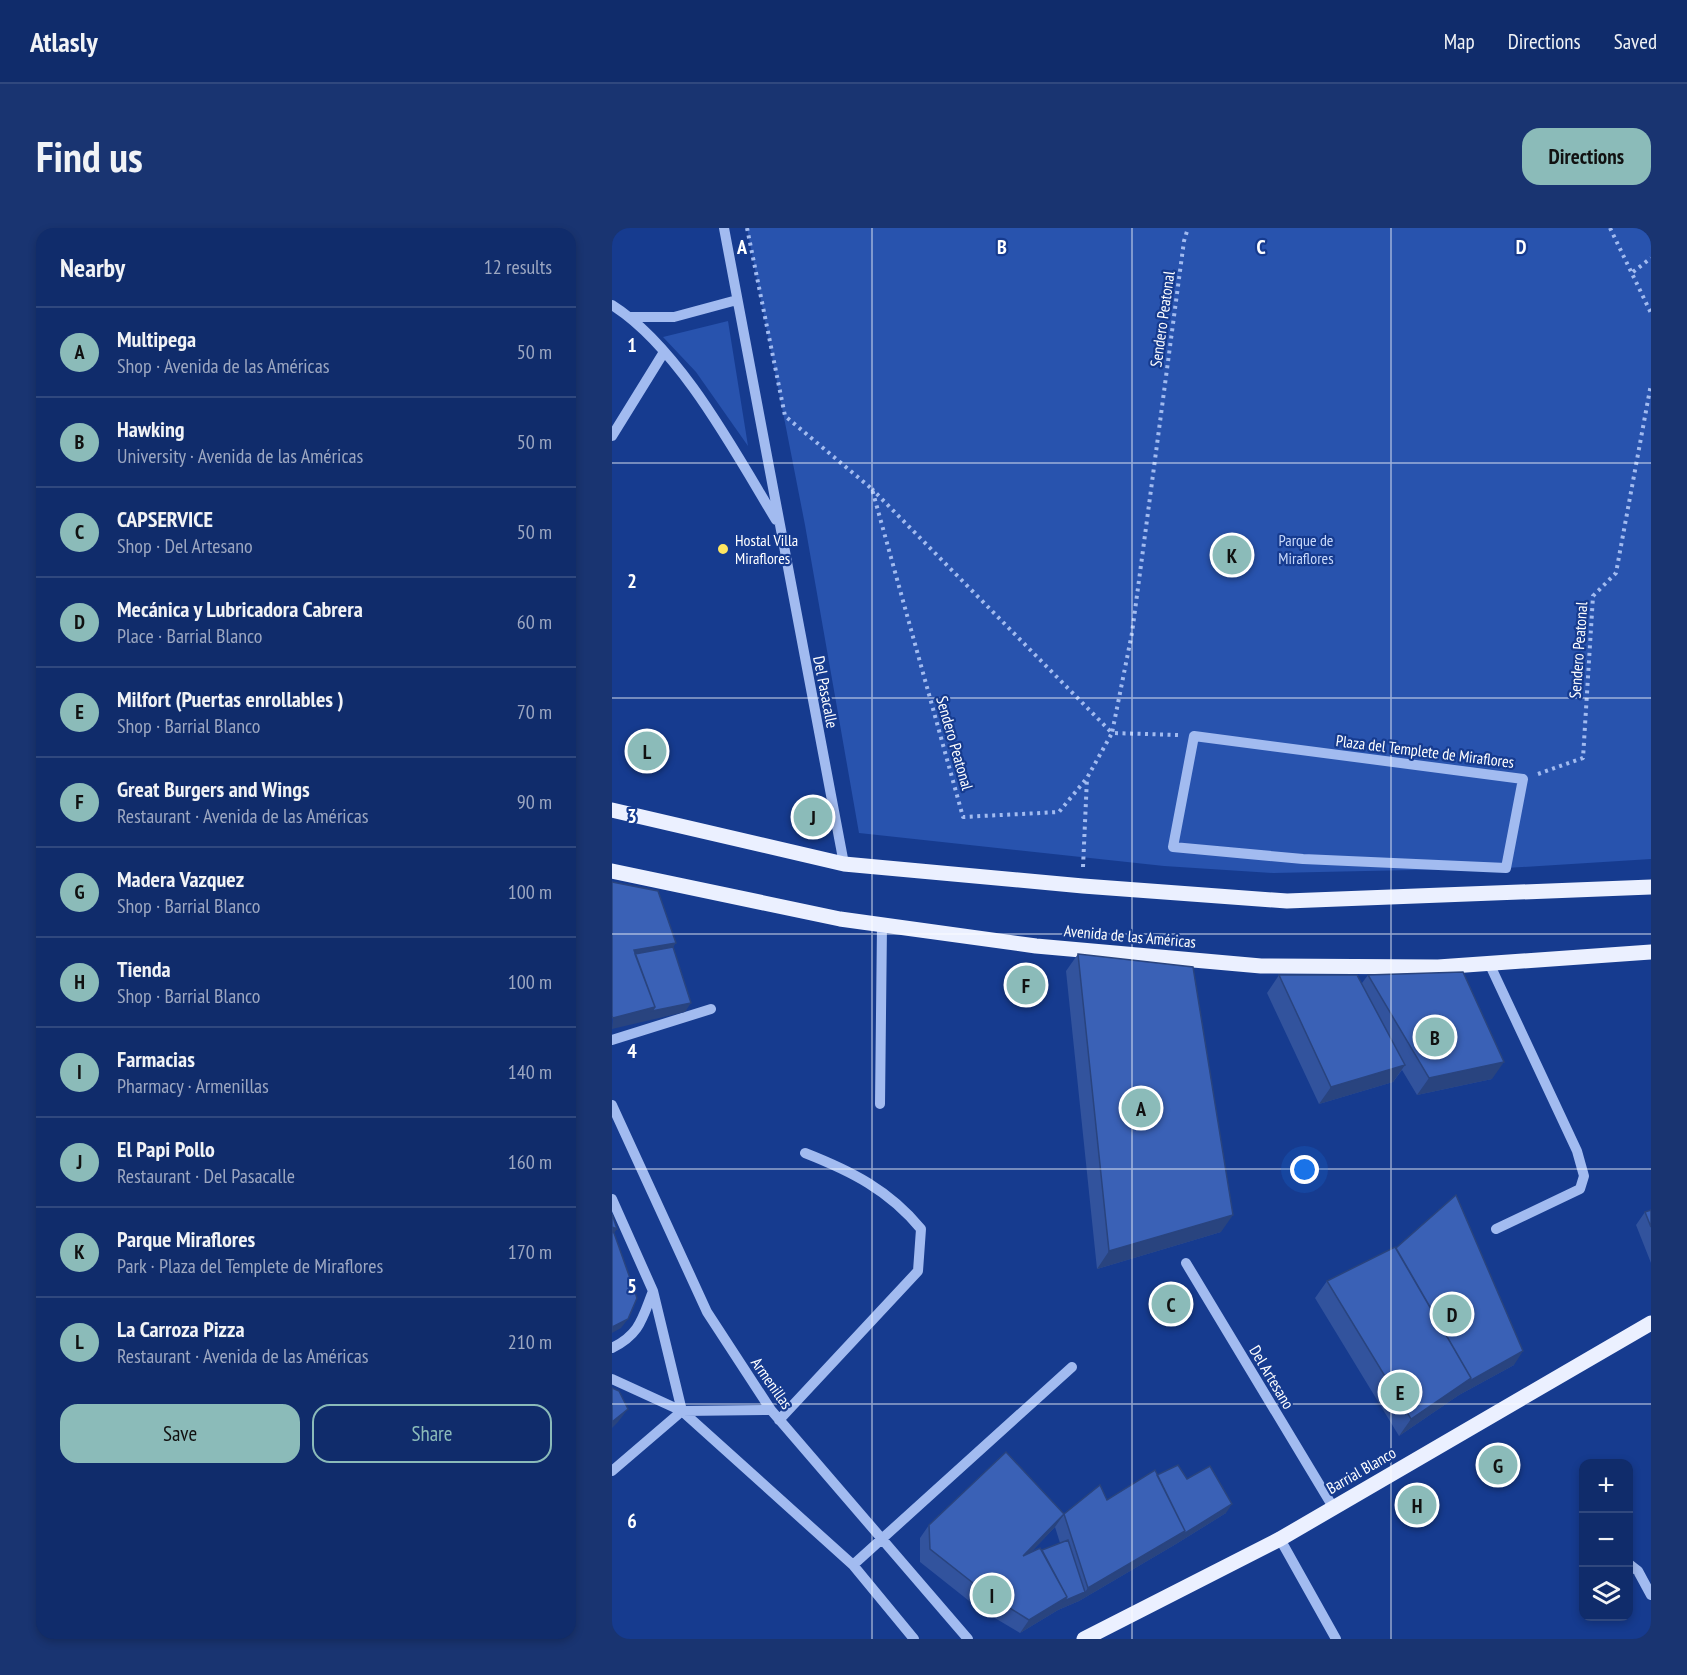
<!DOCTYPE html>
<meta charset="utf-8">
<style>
:root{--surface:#102c6b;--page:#193471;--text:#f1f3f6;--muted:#9ca7c1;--line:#30487e;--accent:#8bbbb9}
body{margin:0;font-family:"PT Sans Narrow",sans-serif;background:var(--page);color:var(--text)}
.controls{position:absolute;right:18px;bottom:18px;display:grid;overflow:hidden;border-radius:12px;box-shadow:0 3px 9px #0003}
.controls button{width:54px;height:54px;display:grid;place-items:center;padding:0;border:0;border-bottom:2px solid var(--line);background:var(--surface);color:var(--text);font:30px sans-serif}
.you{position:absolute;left:693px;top:942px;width:21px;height:21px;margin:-15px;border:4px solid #fff;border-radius:50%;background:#1a73e8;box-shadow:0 0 0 9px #1a73e833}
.badge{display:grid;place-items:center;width:39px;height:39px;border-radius:50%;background:var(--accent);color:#111;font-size:20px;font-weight:700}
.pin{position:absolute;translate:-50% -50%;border:3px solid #fff;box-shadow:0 2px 6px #0006}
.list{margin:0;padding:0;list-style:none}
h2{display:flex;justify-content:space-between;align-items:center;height:78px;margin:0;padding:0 24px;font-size:26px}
h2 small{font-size:20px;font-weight:400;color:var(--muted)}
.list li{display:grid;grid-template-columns:39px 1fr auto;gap:18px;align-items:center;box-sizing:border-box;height:90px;padding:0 24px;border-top:2px solid var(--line)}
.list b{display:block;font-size:22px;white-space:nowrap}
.list p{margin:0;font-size:20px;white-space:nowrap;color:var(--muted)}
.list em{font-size:20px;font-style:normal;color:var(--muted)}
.actions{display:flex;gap:12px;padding:18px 24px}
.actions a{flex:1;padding:14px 0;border:2px solid var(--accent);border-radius:18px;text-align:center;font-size:21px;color:var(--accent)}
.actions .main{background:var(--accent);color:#111}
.icon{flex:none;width:33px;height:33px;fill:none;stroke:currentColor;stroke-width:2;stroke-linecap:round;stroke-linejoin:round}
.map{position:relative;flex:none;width:1039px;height:1411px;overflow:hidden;border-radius:18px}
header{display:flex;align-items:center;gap:36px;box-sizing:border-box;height:84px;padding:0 30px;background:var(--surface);border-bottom:2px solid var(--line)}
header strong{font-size:28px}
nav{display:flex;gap:33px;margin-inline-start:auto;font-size:21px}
.intro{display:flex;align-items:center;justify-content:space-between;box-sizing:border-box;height:144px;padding:0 36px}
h1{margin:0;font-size:42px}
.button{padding:15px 27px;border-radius:18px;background:var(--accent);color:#111;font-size:21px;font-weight:700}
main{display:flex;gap:36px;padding:0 36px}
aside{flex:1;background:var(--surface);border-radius:18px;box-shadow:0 3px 9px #0003}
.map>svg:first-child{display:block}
</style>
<header>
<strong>Atlasly</strong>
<nav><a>Map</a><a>Directions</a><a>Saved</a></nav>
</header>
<div class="intro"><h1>Find us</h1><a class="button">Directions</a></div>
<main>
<aside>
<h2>Nearby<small>12 results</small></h2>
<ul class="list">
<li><span class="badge">A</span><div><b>Multipega</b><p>Shop · Avenida de las Américas</p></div><em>50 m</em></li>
<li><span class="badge">B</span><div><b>Hawking</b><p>University · Avenida de las Américas</p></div><em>50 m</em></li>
<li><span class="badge">C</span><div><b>CAPSERVICE</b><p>Shop · Del Artesano</p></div><em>50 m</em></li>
<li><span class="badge">D</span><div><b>Mecánica y Lubricadora Cabrera</b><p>Place · Barrial Blanco</p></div><em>60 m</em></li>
<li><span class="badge">E</span><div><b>Milfort (Puertas enrollables )</b><p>Shop · Barrial Blanco</p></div><em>70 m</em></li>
<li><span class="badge">F</span><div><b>Great Burgers and Wings</b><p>Restaurant · Avenida de las Américas</p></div><em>90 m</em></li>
<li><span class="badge">G</span><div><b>Madera Vazquez</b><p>Shop · Barrial Blanco</p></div><em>100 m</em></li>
<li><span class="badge">H</span><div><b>Tienda</b><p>Shop · Barrial Blanco</p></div><em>100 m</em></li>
<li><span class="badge">I</span><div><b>Farmacias</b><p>Pharmacy · Armenillas</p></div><em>140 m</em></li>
<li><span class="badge">J</span><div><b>El Papi Pollo</b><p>Restaurant · Del Pasacalle</p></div><em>160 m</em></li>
<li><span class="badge">K</span><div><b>Parque Miraflores</b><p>Park · Plaza del Templete de Miraflores</p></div><em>170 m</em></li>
<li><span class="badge">L</span><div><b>La Carroza Pizza</b><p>Restaurant · Avenida de las Américas</p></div><em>210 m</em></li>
</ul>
<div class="actions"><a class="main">Save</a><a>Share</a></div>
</aside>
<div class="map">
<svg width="1039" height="1411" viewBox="0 0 1039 1411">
<rect width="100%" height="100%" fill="#163b8f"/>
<path fill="#2853ae" d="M135,0H1039V631L894,640L661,645L552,638L247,605L193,297Z
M116,93L136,218L84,144L51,109Z"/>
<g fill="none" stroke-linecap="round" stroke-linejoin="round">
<path stroke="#a2bbf0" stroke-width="4" stroke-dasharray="3 4.5" stroke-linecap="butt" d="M135,0L173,188L260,261L351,589L447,584L475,550L500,505L260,261
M998,0L1039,85
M1021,44L1039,30
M566,507L500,505L520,405L572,13L576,0
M926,546L971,530L981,368L1004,345L1039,156
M471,639L475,550"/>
<path stroke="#a2bbf0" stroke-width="10" d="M112,0L232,636
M0,77C67,119 123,224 164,292
M19,89H62L125,72
M0,208L52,124
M582,508L911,551L894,640L691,631L561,619Z
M877,735L965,923L972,948L968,961L884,1001
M0,812L99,781
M268,876L270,697
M0,877L95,1084L159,1182L356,1411
M0,971L41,1063L70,1183L241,1337L302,1411
M574,1035L721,1279
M0,1120C28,1106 30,1091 41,1063
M0,1151L70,1183L159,1182
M167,1192L306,1043L309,1001C277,962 239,943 193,925
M0,1243L70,1183
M668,1311L724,1411
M1017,1336L1026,1343L1039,1367
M241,1337L460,1139"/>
<path stroke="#ebf0ff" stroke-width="15" d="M0,582L232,636L471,658L675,673L1039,659
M0,643L228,691L424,718L649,738L826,739L1039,724
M472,1411L668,1311L1039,1095"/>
</g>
<path fill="#32539d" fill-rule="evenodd" d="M466,726L609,1004L485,1041L454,743Z
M667,747L750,755L756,747L880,851L805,867L790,842L781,854L707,876L655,765Z
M1039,982V1035L1024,997L1033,984Z
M715,1053L902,1137L847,1167L787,1208L703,1070Z
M545,1247L575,1251L614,1285L564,1316L467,1373L446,1382L408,1405L366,1380L308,1334V1310L317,1297L452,1286L495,1272ZM443,1299L448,1315L430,1322L418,1325Z"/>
<path fill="#29447f" d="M64,715L55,728L22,734V722Z
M79,775L73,784L0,801L1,790L43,779Z
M892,834L880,851L805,867L817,850Z
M793,837L781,854L707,876L719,859Z
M621,987L609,1004L485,1041L497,1023Z
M0,999L5,1001L0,1008Z
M16,1091L9,1100L0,1105V1099Z
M911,1123L902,1137L847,1167L787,1208L799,1191L859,1150Z
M16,1181L6,1194L0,1200V1194Z
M620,1276L614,1285L564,1316L570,1307Z
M452,1286L443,1299L402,1342L411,1328Z
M573,1303L564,1316L467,1373L446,1382L408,1405L417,1392L455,1369L473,1364L476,1360Z"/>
<path fill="#3a61b6" stroke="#29447f" stroke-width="1.5" d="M0,654L46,663L64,715L22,722L43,779L1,790L0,788Z
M61,719L79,775L40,783L43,779L23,726Z
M466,726L581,739L621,987L497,1023Z
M851,744L892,834L817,850L756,747Z
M667,747H745L793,837L719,859Z
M844,967L911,1123L856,1154L859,1150L784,1020Z
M1039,982V999L1033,984Z
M0,986L5,1001L0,999Z
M0,1004L2,1005L25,1070L16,1091L0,1099Z
M783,1019L859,1150L799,1191L715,1053Z
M0,1160L7,1163L16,1181L0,1194Z
M394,1224L452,1286L411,1328L428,1320L455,1369L417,1392L375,1366L318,1321L317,1297Z
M566,1237L575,1251L598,1238L620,1276L570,1307L573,1303L545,1247Z
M543,1242L573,1303L476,1360L452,1286L488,1257L495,1272Z
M456,1312L473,1364L452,1373L455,1369L430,1322Z"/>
<path fill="none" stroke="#fff" stroke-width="1.5" stroke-opacity="0.55" d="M260,0V1411M520,0V1411M779,0V1411M0,235H1039M0,470H1039M0,706H1039M0,941H1039M0,1176H1039"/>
<circle fill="#ffe661" stroke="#163b8f" stroke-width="2" cx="111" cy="321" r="6"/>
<g text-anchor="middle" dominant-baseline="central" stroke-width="4.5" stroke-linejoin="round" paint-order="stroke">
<g font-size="16" fill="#fff" stroke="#163b8f">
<text transform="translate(550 91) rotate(-82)">Sendero Peatonal</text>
<text transform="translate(966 422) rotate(-86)">Sendero Peatonal</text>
<text transform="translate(214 464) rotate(79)">Del Pasacalle</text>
<text transform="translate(343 515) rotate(74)">Sendero Peatonal</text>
<text transform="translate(813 523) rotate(7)">Plaza del Templete de Miraflores</text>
<text transform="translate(518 708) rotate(5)">Avenida de las Américas</text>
<text transform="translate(660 1149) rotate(59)">Del Artesano</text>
<text transform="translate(160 1155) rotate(55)">Armenillas</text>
<text transform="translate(749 1242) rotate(-30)">Barrial Blanco</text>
</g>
<g font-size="16" fill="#fff" stroke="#163b8f" text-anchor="start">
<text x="123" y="312">Hostal Villa<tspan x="123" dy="18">Miraflores</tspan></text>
</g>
<g font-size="16" fill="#c8d9fb" stroke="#163b8f">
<text x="694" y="312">Parque de<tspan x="694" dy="18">Miraflores</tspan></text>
</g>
</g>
<g font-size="20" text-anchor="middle" font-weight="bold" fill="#fff" stroke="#163b8f" stroke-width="4.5" stroke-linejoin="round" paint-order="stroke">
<text x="130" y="26">A</text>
<text x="390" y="26">B</text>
<text x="649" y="26">C</text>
<text x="909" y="26">D</text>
<text x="20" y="124">1</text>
<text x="20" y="360">2</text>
<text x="20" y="595">3</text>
<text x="20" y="830">4</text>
<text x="20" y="1065">5</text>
<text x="20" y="1300">6</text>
</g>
</svg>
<div class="controls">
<button>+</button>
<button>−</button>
<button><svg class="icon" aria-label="layers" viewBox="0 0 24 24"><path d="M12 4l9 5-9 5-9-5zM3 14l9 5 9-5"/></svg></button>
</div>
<div class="you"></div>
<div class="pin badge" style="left:529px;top:880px">A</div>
<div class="pin badge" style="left:823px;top:809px">B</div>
<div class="pin badge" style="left:559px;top:1076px">C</div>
<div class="pin badge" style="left:840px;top:1086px">D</div>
<div class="pin badge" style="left:788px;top:1164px">E</div>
<div class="pin badge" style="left:414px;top:757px">F</div>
<div class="pin badge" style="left:886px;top:1237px">G</div>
<div class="pin badge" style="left:805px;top:1277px">H</div>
<div class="pin badge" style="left:380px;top:1367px">I</div>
<div class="pin badge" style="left:201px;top:589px">J</div>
<div class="pin badge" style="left:620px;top:327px">K</div>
<div class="pin badge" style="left:35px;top:523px">L</div>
</div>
</main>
